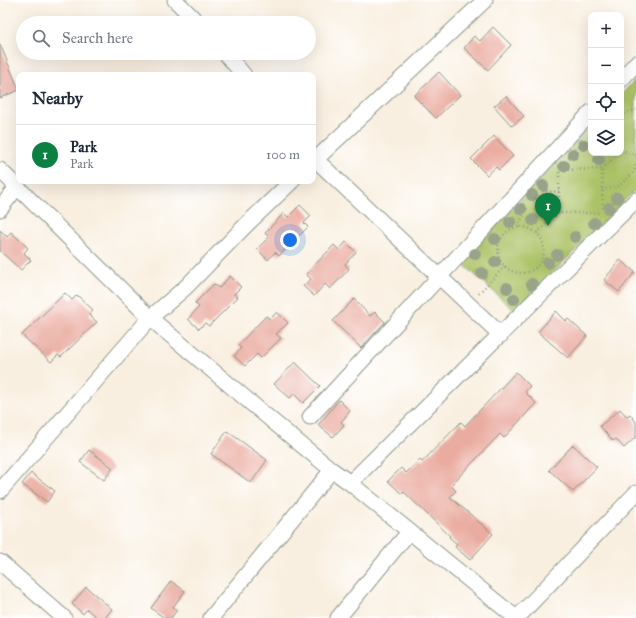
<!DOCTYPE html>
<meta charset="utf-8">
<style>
:root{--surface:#fff;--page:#f2f2f3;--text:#1f2937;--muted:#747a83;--line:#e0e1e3;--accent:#0b8043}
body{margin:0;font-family:"IM FELL Great Primer",serif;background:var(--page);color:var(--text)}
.controls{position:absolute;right:12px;top:12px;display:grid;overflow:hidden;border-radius:8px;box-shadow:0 4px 16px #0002}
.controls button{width:36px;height:36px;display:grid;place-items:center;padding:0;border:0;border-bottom:1px solid var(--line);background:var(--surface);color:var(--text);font:20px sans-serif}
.you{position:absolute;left:290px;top:240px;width:14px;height:14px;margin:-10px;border:3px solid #fff;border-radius:50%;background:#1a73e8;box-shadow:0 0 0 6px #1a73e833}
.badge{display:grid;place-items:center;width:26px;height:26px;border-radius:50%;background:var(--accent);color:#fff;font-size:13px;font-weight:700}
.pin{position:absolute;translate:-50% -33px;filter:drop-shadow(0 1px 2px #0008)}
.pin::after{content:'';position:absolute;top:21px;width:14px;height:12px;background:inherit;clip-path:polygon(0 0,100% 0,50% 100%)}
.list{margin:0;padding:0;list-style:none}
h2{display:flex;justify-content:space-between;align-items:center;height:52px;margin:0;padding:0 16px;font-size:17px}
h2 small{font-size:13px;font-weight:400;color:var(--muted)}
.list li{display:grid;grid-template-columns:26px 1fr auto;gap:12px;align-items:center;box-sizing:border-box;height:60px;padding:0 16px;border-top:1px solid var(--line)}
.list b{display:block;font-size:15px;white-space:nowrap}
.list p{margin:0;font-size:13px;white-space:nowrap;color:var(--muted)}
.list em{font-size:13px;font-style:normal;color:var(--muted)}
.icon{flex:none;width:22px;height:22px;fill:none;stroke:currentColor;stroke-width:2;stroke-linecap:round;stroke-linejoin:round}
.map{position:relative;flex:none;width:636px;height:618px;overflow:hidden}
.search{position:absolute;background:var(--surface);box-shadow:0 4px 16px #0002;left:16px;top:16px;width:300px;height:44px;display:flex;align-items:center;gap:10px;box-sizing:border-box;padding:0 14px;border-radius:22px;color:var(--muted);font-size:15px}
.panel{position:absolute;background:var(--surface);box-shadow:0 4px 16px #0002;left:16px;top:72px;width:300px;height:112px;border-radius:8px}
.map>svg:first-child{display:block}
</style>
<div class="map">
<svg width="636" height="618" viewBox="0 0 636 618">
<rect width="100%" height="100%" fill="#fff"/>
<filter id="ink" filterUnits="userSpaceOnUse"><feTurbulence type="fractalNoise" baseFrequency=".025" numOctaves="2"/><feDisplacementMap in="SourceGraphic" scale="8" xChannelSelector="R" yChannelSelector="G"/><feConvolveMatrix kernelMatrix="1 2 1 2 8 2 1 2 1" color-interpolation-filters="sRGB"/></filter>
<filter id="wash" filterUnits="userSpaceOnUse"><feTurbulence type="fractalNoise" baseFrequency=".012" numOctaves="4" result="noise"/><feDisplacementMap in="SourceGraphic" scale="16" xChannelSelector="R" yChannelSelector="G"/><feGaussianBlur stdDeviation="0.9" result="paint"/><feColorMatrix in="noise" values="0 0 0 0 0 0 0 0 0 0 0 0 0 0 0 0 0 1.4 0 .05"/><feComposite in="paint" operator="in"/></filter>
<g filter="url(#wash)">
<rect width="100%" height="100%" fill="#f9efe0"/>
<path fill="#acc266" stroke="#66804d" d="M636,79V189L515,311L461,262L591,126V153H621V95Z"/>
<g id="blocks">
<path fill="#eaaca0" d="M493,27L511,45L488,70L464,48L474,36L480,41Z
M0,44L19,90L0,98Z
M439,72L460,95L436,118L414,96Z
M506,96L524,116L512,126L494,106Z
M494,136L513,156L499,170L496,167L487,175L471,159Z
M300,205L311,216L304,223L308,227L279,256L275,252L268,260L257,249L269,237L265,233L284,213L288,217Z
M0,230L7,237L11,232L28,248L24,253L31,260L21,270L0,251Z
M346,242L356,252L345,264L349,269L330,289L325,284L314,296L303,286L311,279L306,274L334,245L339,250Z
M620,260L635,272L619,292L604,280Z
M230,276L241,287L234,294L238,297L209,326L205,323L199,329L188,319L199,307L195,303L214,284L219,288Z
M65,293L72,300L77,295L93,310L89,315L97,322L61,357L58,355L51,362L22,335Z
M354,299L370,316L375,312L385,322L361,348L333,321Z
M556,311L566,321L568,319L587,336L568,358L538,332Z
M277,312L288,323L276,334L281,338L261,358L257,354L245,366L234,356L241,348L238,345L266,316L270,319Z
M295,362L320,386L303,403L294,394L290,398L274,384Z
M516,372L530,386L525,392L536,403L504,438L500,434L451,485L456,491L450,497L493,534L470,560L455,547L457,544L449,537L450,536L404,492L402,494L388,481L401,468L406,473L420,460L422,462L461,422L465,426Z
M339,400L350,411L341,422L344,425L333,437L318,425Z
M620,409L627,417L630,414L636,422V437L624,448L616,439L613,441L600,426Z
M227,431L267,460L251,483L211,454Z
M573,445L597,467L573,492L549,470Z
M89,450L113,468L104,480L80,462Z
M31,473L55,491L47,502L22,484Z
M171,581L185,591L173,607L177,610L171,618H164L151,608Z
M86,587L112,609L105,618H97L87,609L83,614L72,604Z"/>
</g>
</g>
<g filter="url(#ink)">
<use href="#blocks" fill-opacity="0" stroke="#8c968a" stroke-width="1"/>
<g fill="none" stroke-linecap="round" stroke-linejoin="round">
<defs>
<path id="street" d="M175,0L198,23
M225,53L244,75
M621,80L636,63
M313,157L501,335
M313,162L485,0
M0,170L150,318L282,429L332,470L350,483L516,618
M0,209L17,187
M310,417L591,112
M350,483L636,200
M0,491L150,318L186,287L246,225L292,181
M0,562L64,618
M211,618L332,470
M338,618L409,532
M517,618L636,493"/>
</defs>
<use href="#street" stroke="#8c968a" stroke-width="17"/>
<path stroke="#8c968a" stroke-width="2.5" stroke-dasharray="1 3" stroke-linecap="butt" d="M621,116L627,112L636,110
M621,149L629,154L636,155
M602,169L618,153
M602,190L619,186L634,172L636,165
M533,201L546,192L559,191
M559,213V170L602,169L603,210
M518,227L527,208
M498 250a23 23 0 1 1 46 0a23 23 0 1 1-46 0Z
M537,233L559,213H601
M479,293L505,266"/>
<use href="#street" stroke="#fff" stroke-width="15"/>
</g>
<g fill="#98a38a">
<circle cx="584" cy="145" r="6"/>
<circle cx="573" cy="154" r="6"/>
<circle cx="599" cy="160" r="6"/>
<circle cx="564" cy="166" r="6"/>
<circle cx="543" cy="186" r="6"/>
<circle cx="532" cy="195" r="6"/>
<circle cx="617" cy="198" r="6"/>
<circle cx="549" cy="199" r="6"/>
<circle cx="609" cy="208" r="6"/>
<circle cx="521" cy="209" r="6"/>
<circle cx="533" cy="220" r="6"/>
<circle cx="510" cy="222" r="6"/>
<circle cx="594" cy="223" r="6"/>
<circle cx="575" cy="237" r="6"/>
<circle cx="495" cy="239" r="6"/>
<circle cx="475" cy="254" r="6"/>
<circle cx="557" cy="255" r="6"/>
<circle cx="495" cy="262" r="6"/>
<circle cx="548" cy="263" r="6"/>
<circle cx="482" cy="273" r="6"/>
<circle cx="532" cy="284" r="6"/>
<circle cx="507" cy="288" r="6"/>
<circle cx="514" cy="299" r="6"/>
</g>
</g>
</svg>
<div class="controls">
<button>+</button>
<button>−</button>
<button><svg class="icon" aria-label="locate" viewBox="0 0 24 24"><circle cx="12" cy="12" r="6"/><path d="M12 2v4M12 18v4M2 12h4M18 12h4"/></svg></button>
<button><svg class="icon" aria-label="layers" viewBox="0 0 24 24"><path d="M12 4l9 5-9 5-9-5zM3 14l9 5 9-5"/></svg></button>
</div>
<div class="you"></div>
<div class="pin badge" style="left:548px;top:226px">1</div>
<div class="search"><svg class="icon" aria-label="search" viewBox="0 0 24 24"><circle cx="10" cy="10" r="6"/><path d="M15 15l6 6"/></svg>Search here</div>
<section class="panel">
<h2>Nearby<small></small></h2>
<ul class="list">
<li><span class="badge">1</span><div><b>Park</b><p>Park</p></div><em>100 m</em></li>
</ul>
</section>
</div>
